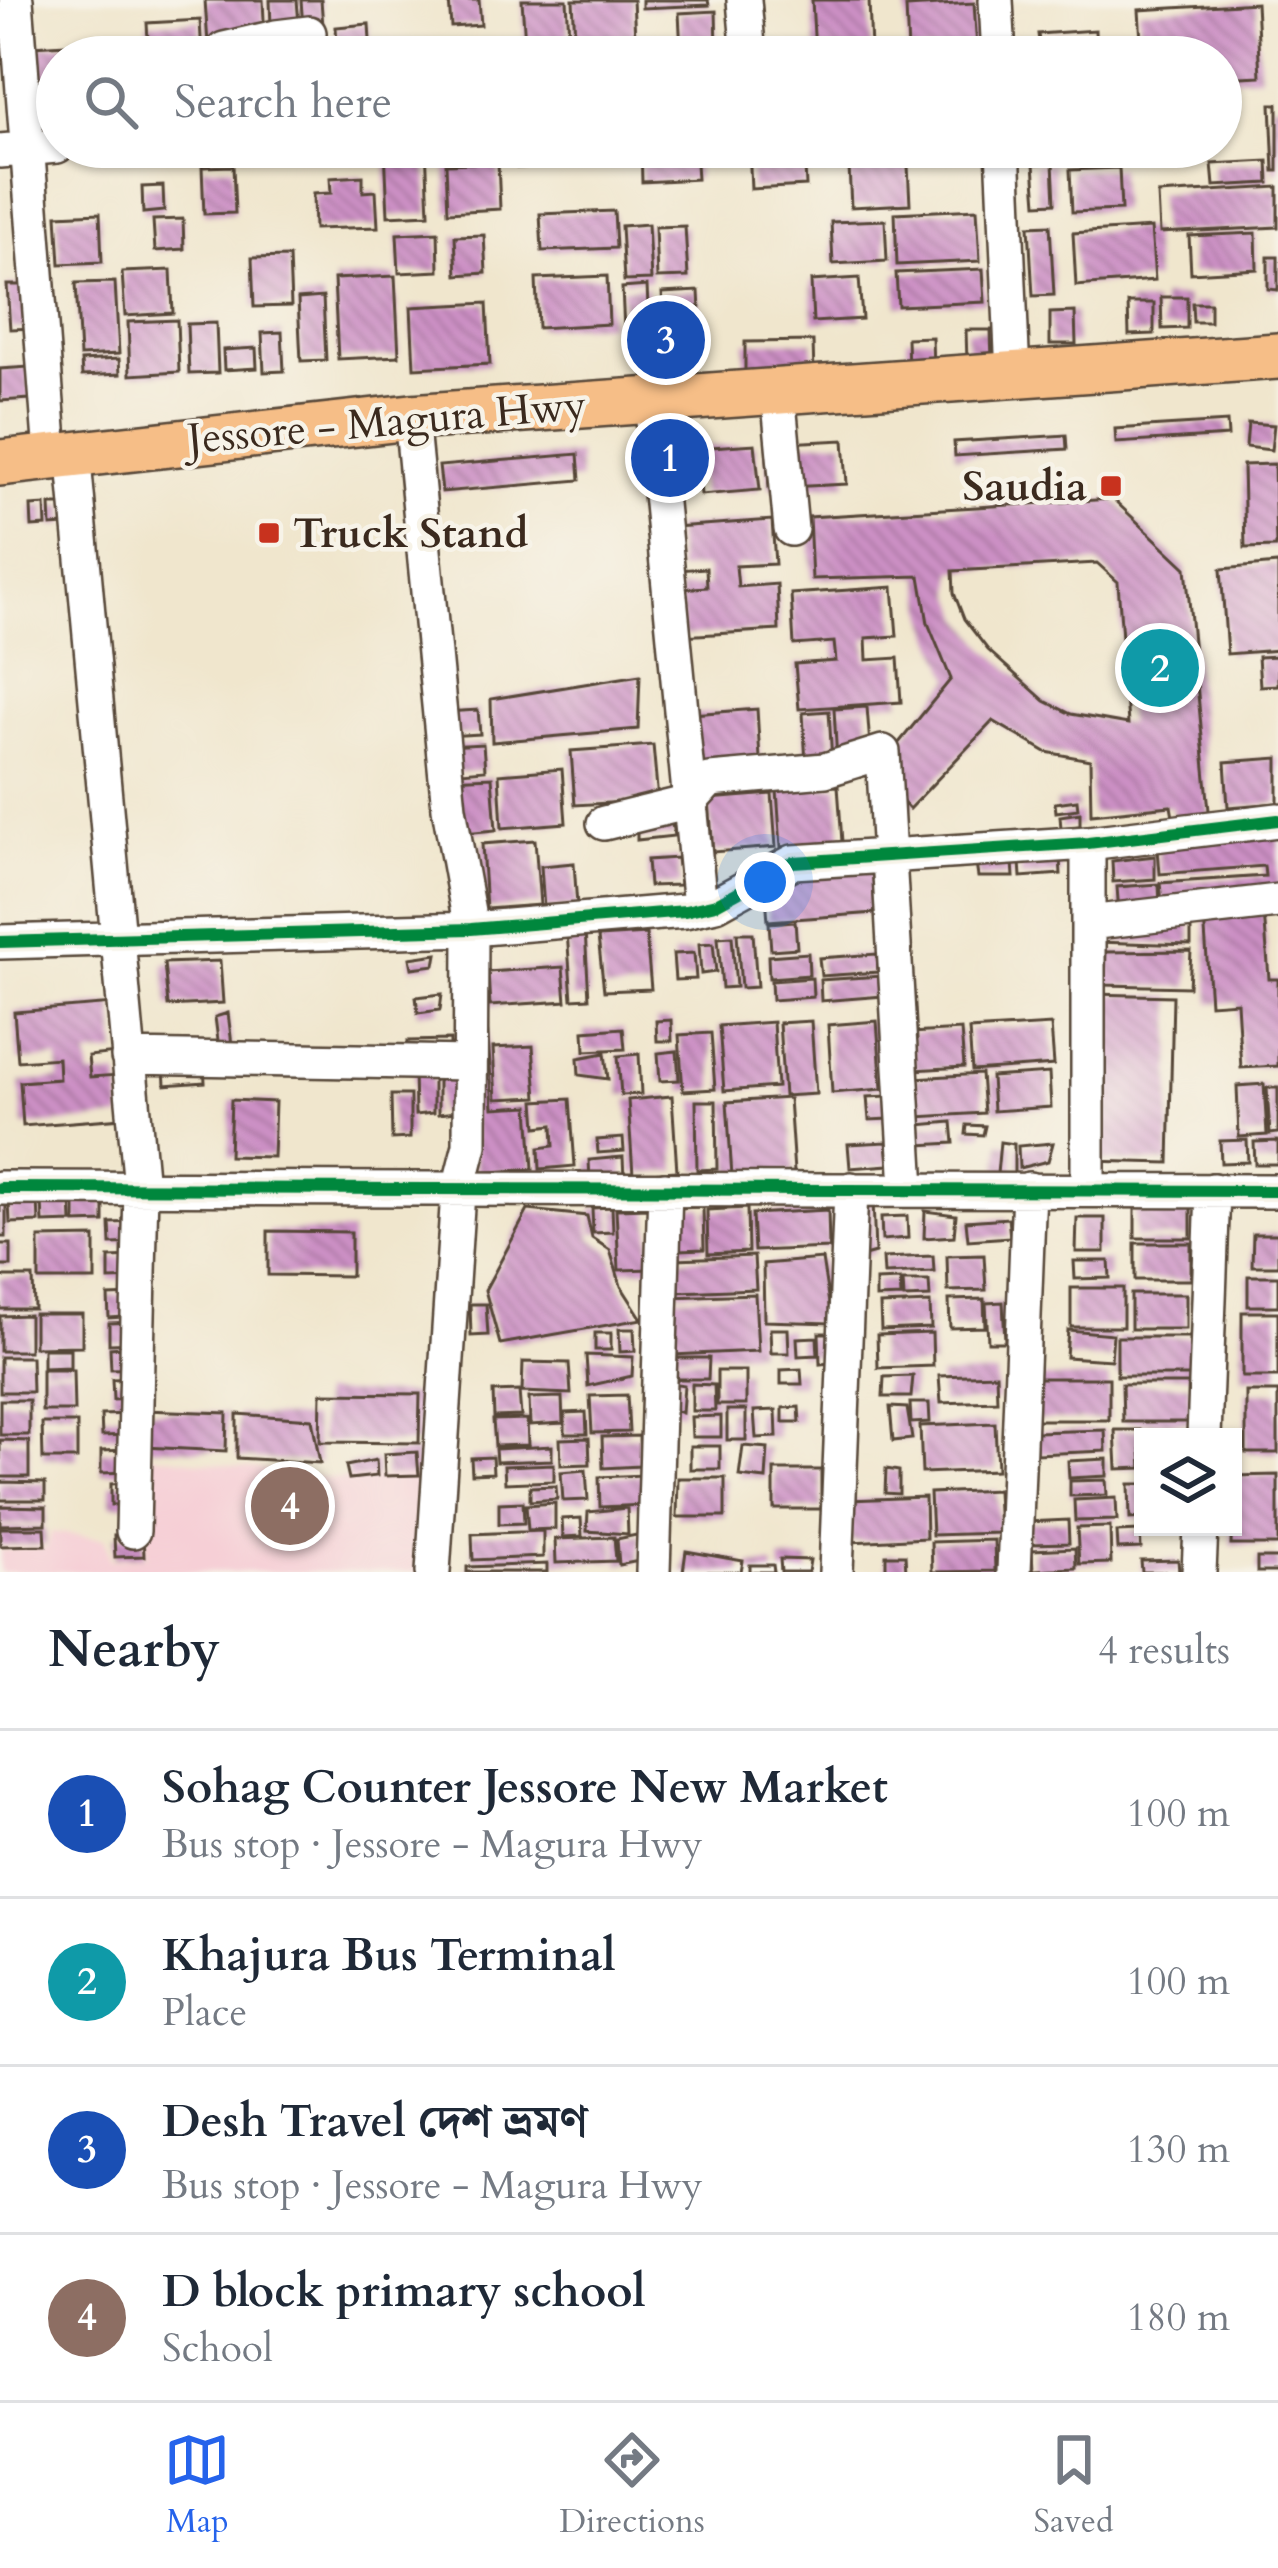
<!DOCTYPE html>
<meta charset="utf-8">
<style>
:root{--surface:#fff;--page:#f2f2f3;--text:#1f2937;--muted:#747a83;--line:#e0e1e3;--accent:#2563eb}
body{margin:0;font-family:Cardo,"Noto Serif Bengali",serif;background:var(--page);color:var(--text)}
.controls{position:absolute;right:36px;bottom:36px;display:grid;overflow:hidden;border-radius:0px;box-shadow:0 3px 9px #0004}
.controls button{width:108px;height:108px;display:grid;place-items:center;padding:0;border:0;border-bottom:3px solid var(--line);background:var(--surface);color:var(--text);font:60px sans-serif}
.you{position:absolute;left:765px;top:882px;width:42px;height:42px;margin:-30px;border:9px solid #fff;border-radius:50%;background:#1a73e8;box-shadow:0 0 0 18px #1a73e833}
.badge{display:grid;place-items:center;width:78px;height:78px;border-radius:50%;background:var(--accent);color:#fff;font-size:39px;font-weight:700}
.pin{position:absolute;translate:-50% -50%;border:6px solid #fff;box-shadow:0 3px 12px #0006}
.list{margin:0;padding:0;list-style:none}
h2{display:flex;justify-content:space-between;align-items:center;height:156px;margin:0;padding:0 48px;font-size:51px}
h2 small{font-size:39px;font-weight:400;color:var(--muted)}
.list li{display:grid;grid-template-columns:78px 1fr auto;gap:36px;align-items:center;box-sizing:border-box;height:168px;padding:0 48px;border-top:3px solid var(--line)}
.list b{display:block;font-size:45px;white-space:nowrap}
.list p{margin:0;font-size:39px;white-space:nowrap;color:var(--muted)}
.list em{font-size:39px;font-style:normal;color:var(--muted)}
.icon{flex:none;width:66px;height:66px;fill:none;stroke:currentColor;stroke-width:2;stroke-linecap:round;stroke-linejoin:round}
.map{position:relative;flex:none;width:1278px;height:1572px;overflow:hidden}
.search{position:absolute;background:var(--surface);box-shadow:0 3px 9px #0004;left:36px;right:36px;top:36px;height:132px;display:flex;align-items:center;gap:30px;box-sizing:border-box;padding:0 42px;border-radius:66px;color:var(--muted);font-size:45px}
.sheet{height:828px;background:var(--surface)}
nav{display:flex;justify-content:space-around;align-items:center;box-sizing:border-box;height:168px;border-top:3px solid var(--line);background:var(--surface);font-size:33px;color:var(--muted)}
nav a{display:grid;justify-items:center;gap:6px}
nav .on{color:var(--accent)}
.map>svg:first-child{display:block}
</style>
<div class="map">
<svg width="1278" height="1572" viewBox="0 0 1278 1572">
<defs>
<pattern id="building-back-hatch" width="6" height="6" patternUnits="userSpaceOnUse" patternTransform="scale(3)"><rect width="6" height="6" fill="#cc90c5"/><path d="M-1 5l2 2M0 0l6 6M5-1l2 2" fill="none" stroke="#a7769f"/></pattern>
</defs>
<rect width="100%" height="100%" fill="#f7f3e8"/>
<filter id="ink" filterUnits="userSpaceOnUse"><feTurbulence type="fractalNoise" baseFrequency=".00833" numOctaves="2"/><feDisplacementMap in="SourceGraphic" scale="24" xChannelSelector="R" yChannelSelector="G"/><feConvolveMatrix kernelMatrix="1 2 1 2 8 2 1 2 1" color-interpolation-filters="sRGB"/></filter>
<filter id="wash" filterUnits="userSpaceOnUse"><feTurbulence type="fractalNoise" baseFrequency=".004" numOctaves="4" result="noise"/><feDisplacementMap in="SourceGraphic" scale="48" xChannelSelector="R" yChannelSelector="G"/><feGaussianBlur stdDeviation="2.7" result="paint"/><feColorMatrix in="noise" values="0 0 0 0 0 0 0 0 0 0 0 0 0 0 0 0 0 1.4 0 .05"/><feComposite in="paint" operator="in"/></filter>
<g filter="url(#wash)">
<rect width="100%" height="100%" fill="#f0e6cd"/>
<path fill="#f6cfd6" d="M145,1454L335,1479L436,1475L430,1572H0V1550L47,1548L51,1532L105,1539L111,1560L147,1557Z"/>
<g id="blocks">
<path fill="url(#building-back-hatch)" fill-rule="evenodd" d="M205,0H263L265,40L208,44Z
M270,0H297L299,24L271,26Z
M301,0H321L323,26L303,27Z
M449,0H479L481,25L451,27Z
M522,0H567L570,55L526,57Z
M573,0H633L636,56L576,57Z
M642,0H708L709,5L642,8Z
M812,0H869L871,50L815,53Z
M974,3L977,49L908,52L906,7Z
M1256,3L1260,76L1221,78V57H1142L1139,10Z
M716,11L717,49L681,51L679,13Z
M200,20L202,57H149L147,23Z
M369,24L371,57H338L336,27Z
M1095,30L1096,57H1041L1038,34Z
M84,43L85,57H57V100L35,101L32,46Z
M414,48V57H386V49Z
M1271,104H1278V171H1274Z
M385,147H426L429,214L388,216Z
M516,147H560L561,166L517,168Z
M641,147H695L697,179L642,182Z
M749,147H804L806,186L751,189Z
M848,147H907L910,204L851,207Z
M1268,161L1269,183L1214,186L1212,164Z
M498,162L500,209L448,212L446,164Z
M1053,163L1055,203L1037,204L1034,164Z
M233,166L235,213L204,214L202,167Z
M1119,168L1121,210L1072,212L1070,170Z
M363,176V192L376,191L378,227L314,229L313,194L331,193L330,178Z
M163,186L164,211L143,213L142,187Z
M1278,187V227L1160,233L1158,194Z
M977,209L980,261L897,265L895,213Z
M614,211L616,248L542,251L540,214Z
M100,213L102,262L60,264L57,215Z
M183,219L184,249L155,251L153,220Z
M885,220L887,261L833,264L831,222Z
M648,224L651,280L624,281L621,226Z
M1050,225L1054,295L1033,296L1029,226Z
M685,226L688,277L657,278L655,227Z
M1151,228L1155,280L1076,286L1073,233Z
M438,232L439,271L399,273L397,234Z
M1256,233L1257,269L1191,273L1189,236Z
M484,235L486,273L457,275L455,236Z
M289,257L291,306L254,307L252,258Z
M1268,257H1278V290L1268,289Z
M983,269L985,302L898,306L896,273Z
M171,270L173,313L125,316L122,272Z
M395,276L399,356L338,359L334,279Z
M607,276L609,324L538,328L536,279Z
M859,278L862,319L813,322L811,281Z
M115,282L119,354L80,356L76,283Z
M7,285H36L38,328L10,329Z
M647,286L649,328L624,330L622,288Z
M699,291L701,332L665,334L662,293Z
M323,297L326,360L301,361L298,299Z
M1161,297H1187V328L1162,329Z
M487,303L490,364L414,368L411,307Z
M1128,303H1154V334L1129,335Z
M1192,303H1210V322H1193Z
M1075,312L1076,344H1050V313Z
M177,320L179,372L130,375L128,322Z
M216,323L218,373L189,374L187,324Z
M966,330H991L992,361L967,362Z
M282,332L284,371L264,372L262,333Z
M932,337L933,369L908,370L907,338Z
M813,341L814,375L745,377V342Z
M256,348L257,368L224,370L223,350Z
M119,359L120,374L82,376L81,361Z
M29,367L30,399L0,401V369Z
M1227,422L1228,436L1116,443L1115,429Z
M1248,423L1274,425L1271,450L1246,447Z
M1066,435L1067,449L955,456L954,442Z
M686,439L689,474L653,477L650,442Z
M844,440L847,484L769,488L766,444Z
M755,444L760,490L701,495L697,448Z
M578,454L580,480L442,492L439,466Z
M1274,464L1276,547L1245,548L1243,465Z
M1113,499L1186,568L1210,821L1174,823L1171,806L1091,814L1090,760L1046,752L993,721L909,809L876,771L951,679L928,623L920,576L812,579L809,517ZM1097,563L1118,582L1128,724L1071,714L1045,701L988,650L964,619L954,593L953,571Z
M45,505L46,526L32,527L31,506Z
M50,505H65V525L51,526Z
M772,520L775,564L736,566L738,587L777,584L779,630L682,636L679,589L707,587L706,568L678,570L675,527Z
M1278,564V650L1227,654L1221,569Z
M893,587L897,636L866,638L867,660L898,658L901,702L799,709L795,664L836,661L834,642L794,645L791,594Z
M1278,656V685L1260,686L1258,657Z
M640,675L638,729L492,742L491,699Z
M867,707L871,759L837,761L834,709Z
M757,709L760,759L696,764L692,714Z
M478,710L480,734L446,736L445,712Z
M829,711L832,761L806,763L803,713Z
M483,744L485,770L450,773L448,746Z
M653,745L658,800L575,805L571,751Z
M1278,758V803L1228,807L1225,762Z
M562,769L566,823L502,828L499,774Z
M492,777L496,830L453,834L450,779Z
M838,786L842,842L781,847L777,790Z
M772,794L776,847L713,852L709,799Z
M1077,800L1078,809L1056,812L1055,803Z
M670,812L674,836L637,840V819Z
M1080,813V826L1061,828L1060,816Z
M1278,827V895L1162,903L1160,883L1265,876L1264,866L1160,874L1157,836Z
M535,840L540,905L486,909L482,844Z
M1155,856V879L1113,882L1112,861Z
M677,858L680,885L649,886L647,860Z
M1060,859L1061,874L1021,877L1020,862Z
M872,861L875,913L768,921L764,869Z
M1013,862L1014,877H978L976,864Z
M574,863L577,906L544,909L541,866Z
M1159,884L1160,910L1119,913L1117,887Z
M1264,911L1269,979H1278V1066L1241,1068L1237,1002L1210,1004L1204,915Z
M1097,919L1191,922V945L1096,942Z
M795,921L797,948L771,950L769,923Z
M585,931L589,998L572,999L567,932Z
M737,933H753L757,987L741,988Z
M646,934L651,989L604,991L598,937Z
M732,936L736,987L722,988L718,937Z
M713,943L716,972L701,974L699,944Z
M1191,951L1189,987L1105,985L1106,952Z
M694,953L696,979L675,980L673,954Z
M808,953L809,975L769,978L768,956Z
M437,954L435,965L412,968L410,958Z
M877,954L878,972L821,976L819,958Z
M220,961L223,1003L168,1006L164,963Z
M563,967L566,1001L490,1006L488,972Z
M882,976L883,996L821,1001L820,980Z
M812,978L813,997L772,1000L771,981Z
M442,994L440,1010L418,1013L416,997Z
M1092,994L1173,996L1169,1163L1088,1161Z
M113,1004L117,1053L88,1056L90,1077L119,1075L122,1118L23,1126L20,1082L59,1079L58,1058L18,1061L14,1012Z
M228,1013L233,1053L220,1056L215,1017Z
M671,1020L672,1041H657L656,1021Z
M811,1021L816,1094L784,1096L779,1023Z
M877,1021L882,1089L832,1093L828,1025Z
M773,1022L777,1087L724,1091L719,1026Z
M487,1023L493,1108L529,1106L533,1169L476,1173L465,1025Z
M1051,1025L1054,1065L972,1071L969,1030Z
M623,1028L625,1049L585,1051L584,1031Z
M961,1030L964,1067L914,1070L911,1033Z
M711,1033L715,1089L683,1091L679,1035Z
M450,1040V1062L408,1060V1041Z
M533,1046L537,1097L496,1099L493,1048Z
M677,1051L679,1080L660,1081L658,1053Z
M605,1053L608,1079L579,1075L578,1058Z
M639,1054L641,1094L621,1095L618,1056Z
M204,1064L205,1082L165,1085L164,1067Z
M438,1069H456V1112L438,1114Z
M414,1070L433,1071V1113L415,1115Z
M1049,1073L1051,1107L993,1111L991,1077Z
M981,1074L984,1113L917,1117L915,1078Z
M1264,1084L1267,1135L1239,1137L1237,1086Z
M1267,1088H1278V1133L1270,1134Z
M391,1095H410V1138L392,1139Z
M672,1096L677,1171L633,1174L628,1100Z
M889,1096L890,1119L869,1120L867,1097Z
M789,1098L794,1172L732,1176L727,1102Z
M570,1099L575,1166L540,1169L539,1148L554,1146L553,1125L537,1127L535,1101Z
M231,1100L275,1102L273,1157L229,1156Z
M696,1101H716L717,1169L697,1170Z
M952,1122L954,1143L919,1145L918,1125Z
M967,1125L985,1126L983,1135L966,1134Z
M623,1138L624,1151L598,1153L597,1140Z
M1247,1140L1248,1162L1221,1163L1220,1141Z
M1278,1141V1164H1255L1254,1142Z
M887,1142L889,1165L850,1168L848,1144Z
M1000,1142L1014,1144V1174H997Z
M1053,1143L1048,1161L1019,1168L1018,1146Z
M623,1157L624,1178L590,1181L589,1160Z
M0,1192H6V1237H0Z
M845,1199L873,1200L875,1253L846,1261Z
M71,1200L72,1222L43,1223L42,1201Z
M38,1201L39,1222L10,1223L9,1202Z
M104,1201V1222L75,1223V1202Z
M1135,1201H1191V1238H1135Z
M612,1207L613,1232L593,1233L592,1208Z
M703,1207L704,1249L679,1250L678,1208Z
M649,1208L652,1269L619,1270L616,1209Z
M747,1208L748,1252L708,1254L707,1210Z
M528,1210L587,1216L592,1238L610,1250L621,1286L642,1319L500,1344L485,1290Z
M828,1210L829,1248L754,1251L752,1214Z
M925,1211L956,1215L954,1236L924,1238Z
M907,1216L908,1238L882,1240L881,1217Z
M1008,1218L1010,1237L968,1240L966,1221Z
M1077,1218H1105V1252H1076Z
M139,1222L140,1243L111,1244L110,1223Z
M268,1231L351,1232V1276L268,1275Z
M1253,1234H1278V1266H1252Z
M95,1237V1280H39V1238Z
M1135,1243H1191V1280H1135Z
M0,1244H11V1266H0Z
M984,1255L986,1290L948,1291L947,1256Z
M754,1256L756,1289L678,1292L676,1259Z
M933,1256L934,1272L884,1274L883,1258Z
M137,1257L138,1279L109,1280V1258Z
M822,1259L832,1323L764,1321L763,1264Z
M1074,1261H1109L1110,1278L1075,1279Z
M1248,1276H1278V1306H1248Z
M0,1277H33L34,1309H0Z
M900,1280L901,1297L876,1298V1281Z
M903,1281H929L930,1297L904,1298Z
M1071,1288H1123V1327H1071Z
M755,1294L758,1351L672,1355L670,1297Z
M1131,1294H1186V1329H1131Z
M137,1295L138,1316L109,1318L108,1296Z
M984,1299L985,1327L950,1328L949,1300Z
M1003,1302L1005,1342H988L986,1303Z
M930,1303L931,1328L881,1330L880,1305Z
M470,1304H486L488,1335L471,1336Z
M1242,1312H1278V1377H1242Z
M34,1314H82V1346L34,1347Z
M29,1315V1351H0V1316Z
M137,1322L138,1343L109,1344V1323Z
M619,1329H634L635,1351L620,1352Z
M770,1329H788L789,1353H771Z
M1068,1330L1113,1334L1111,1360L1066,1357Z
M595,1333H611V1350H595Z
M819,1333H830L831,1363L820,1364Z
M932,1333L933,1366L878,1368L877,1335Z
M817,1337L818,1355L798,1356L797,1338Z
M1117,1337H1193V1376H1117Z
M139,1346L140,1368L111,1369L110,1348Z
M43,1349H70V1367L43,1368Z
M586,1355L633,1357L632,1376L588,1386Z
M0,1357H31L32,1392H0Z
M673,1358H709L708,1379H674Z
M523,1362L569,1363L571,1394L522,1392Z
M801,1369L802,1384H781V1370Z
M42,1370H73L74,1411H42Z
M717,1371H746V1405H717Z
M996,1374L997,1401L941,1403L939,1376Z
M913,1376L911,1397H883L884,1377Z
M141,1378L142,1399L113,1400L112,1379Z
M1031,1378H1109V1420H1031Z
M666,1382L684,1385L682,1413L664,1407Z
M692,1384L714,1385L715,1411H692Z
M1122,1384H1190V1422H1123Z
M519,1391L521,1416L494,1417L493,1392Z
M1246,1392H1278V1453H1246Z
M321,1393L420,1394L419,1443L320,1442Z
M627,1395L629,1432L592,1433L590,1396Z
M562,1397L563,1423L530,1425L529,1398Z
M0,1400H29V1435H0Z
M910,1403H929L930,1422L911,1423Z
M799,1407L800,1422H783V1408Z
M890,1407L907,1408L912,1439L893,1441Z
M143,1410L227,1413L226,1451L144,1447Z
M727,1410H746V1440H727Z
M776,1410L777,1437L756,1438L754,1411Z
M586,1412L587,1434H565V1413Z
M130,1414L131,1435L102,1436L101,1415Z
M237,1414L312,1419L320,1463L237,1458Z
M721,1416V1437H692L691,1417Z
M527,1419L528,1445L495,1446L493,1420Z
M42,1423H77V1459H43Z
M995,1423L997,1470L922,1473L920,1426Z
M1105,1430L1106,1451L1036,1454V1432Z
M1115,1430H1140L1142,1468L1117,1469Z
M639,1436L640,1466L603,1468L602,1437Z
M589,1438L590,1464L561,1465L560,1439Z
M0,1440L29,1441V1477H0Z
M552,1446V1460L496,1462L495,1449Z
M690,1446H720V1469H690Z
M743,1446L768,1448L766,1479L739,1476Z
M129,1450L130,1472L101,1473V1451Z
M417,1452L419,1475L385,1476L384,1454Z
M492,1457L493,1473L472,1474L471,1458Z
M1107,1459V1476L1069,1478L1068,1461Z
M376,1460L377,1476L349,1479L346,1466Z
M554,1464V1481L505,1483L504,1466Z
M886,1469L899,1471V1494L885,1493Z
M586,1470L588,1500L563,1501L561,1472Z
M774,1470H821V1509H774Z
M644,1475L645,1505L600,1507L599,1477Z
M1278,1475V1545H1231L1233,1476Z
M678,1478H725V1517H677Z
M1106,1480L1107,1495L1070,1496V1481Z
M0,1482L45,1483V1500H0Z
M140,1482V1504L111,1505V1484Z
M1129,1484H1143V1518L1130,1519Z
M556,1486L557,1499L530,1501V1487Z
M997,1490L999,1533L932,1535L930,1493Z
M925,1497L926,1538L851,1542L849,1500Z
M1116,1498L1117,1520L1075,1521L1074,1500Z
M523,1502L524,1523L499,1524V1503Z
M555,1503V1529L528,1530L526,1505Z
M0,1506L46,1507V1524L0,1525Z
M627,1508L628,1534L587,1531L588,1512Z
M581,1518L582,1536L563,1537L562,1519Z
M1068,1520L1069,1543L1029,1544L1027,1522Z
M1110,1527L1111,1563L1079,1564L1077,1528Z
M0,1528H45L46,1545L0,1546Z
M543,1531V1557L473,1560L472,1534Z
M1140,1531L1141,1548L1118,1549L1117,1532Z
M143,1534L144,1556L115,1557L114,1536Z
M641,1534L639,1561L619,1565L617,1539Z
M614,1537L616,1561L556,1563L555,1539Z
M994,1540L995,1571L932,1572L931,1542Z
M1075,1548L1076,1568L1033,1570L1032,1550Z
M686,1551L743,1561L741,1572H683Z
M886,1555H905L906,1572H886Z
M1257,1558H1278V1572H1257Z
M780,1559L810,1560L808,1572H781Z
M1178,1560L1179,1572H1142L1141,1561Z
M547,1564V1572H467V1567Z
M750,1565H773L774,1572H750Z"/>
</g>
</g>
<g filter="url(#ink)">
<use href="#blocks" fill-opacity="0" stroke="#564638" stroke-width="3"/>
<g fill="none" stroke-linecap="round" stroke-linejoin="round">
<defs>
<path id="minor" d="M16,0L51,455
M744,0L749,57
M996,0L999,57
M276,37L309,33
M224,49L276,37V57
M1003,147L1013,375
M0,151L57,146
M778,392L791,529
M651,400L700,907
M411,417L449,808L471,929L470,1145L458,1192L433,1572
M73,451L141,1188L133,1531
M604,823L690,802L710,780L825,770L883,752L908,1189
M1088,843V1190
M1088,923L1278,901
M0,942L471,929L685,911L716,904L793,862L1088,843L1278,820
M128,1057L470,1063
M0,1188L1278,1191
M1204,1437L1213,1190
M653,1572L665,1189
M836,1572L851,1189
M1014,1572L1029,1189
M1199,1572L1201,1527"/>
<path id="highway" d="M0,463L411,417L1278,356"/>
</defs>
<use href="#minor" stroke="#564638" stroke-width="38"/>
<use href="#highway" stroke="#564638" stroke-width="50"/>
<use href="#minor" stroke="#fff" stroke-width="33"/>
<use href="#highway" stroke="#f6be87" stroke-width="45"/>
<defs>
<path id="cycleway" d="M0,942L471,929L685,911L716,904L793,862L1088,843L1278,820
M0,1188L1278,1191"/>
</defs>
<use href="#cycleway" stroke="#f7f3e8" stroke-width="20"/>
<use href="#cycleway" stroke="#00873e" stroke-width="12"/>
</g>
</g>
<g fill="#c8321e" stroke="#f7f3e8" stroke-width="4.5">
<rect x="1099" y="474" width="24" height="24" rx="6"/>
<rect x="257" y="521" width="24" height="24" rx="6"/>
</g>
<g text-anchor="middle" dominant-baseline="central" stroke-width="9" stroke-linejoin="round" paint-order="stroke">
<g font-size="42" fill="#3b2a1e" stroke="#f7f3e8">
<text transform="translate(387 422) rotate(-5)">Jessore - Magura Hwy</text>
</g>
<g font-size="42" font-weight="bold" fill="#3b2a1e" stroke="#f7f3e8" text-anchor="end">
<text x="1087" y="486">Saudia</text>
<text x="293" y="533" text-anchor="start">Truck Stand</text>
</g>
</g>
</svg>
<div class="controls">
<button><svg class="icon" aria-label="layers" viewBox="0 0 24 24"><path d="M12 4l9 5-9 5-9-5zM3 14l9 5 9-5"/></svg></button>
</div>
<div class="you"></div>
<div class="pin badge" style="left:670px;top:458px;background:#1a4fb4">1</div>
<div class="pin badge" style="left:1160px;top:668px;background:#0f9aa8">2</div>
<div class="pin badge" style="left:666px;top:340px;background:#1a4fb4">3</div>
<div class="pin badge" style="left:290px;top:1506px;background:#8d6e63">4</div>
<div class="search"><svg class="icon" aria-label="search" viewBox="0 0 24 24"><circle cx="10" cy="10" r="6"/><path d="M15 15l6 6"/></svg>Search here</div>
</div>
<section class="sheet">
<h2>Nearby<small>4 results</small></h2>
<ul class="list">
<li><span class="badge" style="background:#1a4fb4">1</span><div><b>Sohag Counter Jessore New Market</b><p>Bus stop · Jessore - Magura Hwy</p></div><em>100 m</em></li>
<li><span class="badge" style="background:#0f9aa8">2</span><div><b>Khajura Bus Terminal</b><p>Place</p></div><em>100 m</em></li>
<li><span class="badge" style="background:#1a4fb4">3</span><div><b>Desh Travel দেশ ভ্রমণ</b><p>Bus stop · Jessore - Magura Hwy</p></div><em>130 m</em></li>
<li><span class="badge" style="background:#8d6e63">4</span><div><b>D block primary school</b><p>School</p></div><em>180 m</em></li>
</ul>
</section>
<nav>
<a class="on"><svg class="icon" aria-label="map" viewBox="0 0 24 24"><path d="M3 6l6-2 6 2 6-2v14l-6 2-6-2-6 2zM9 4v14M15 6v14"/></svg>Map</a>
<a><svg class="icon" aria-label="directions" viewBox="0 0 24 24"><path d="M12 3l9 9-9 9-9-9zM9 14v-3h6M13 9l2 2-2 2"/></svg>Directions</a>
<a><svg class="icon" aria-label="saved" viewBox="0 0 24 24"><path d="M7 4h10v16l-5-4-5 4z"/></svg>Saved</a>
</nav>
